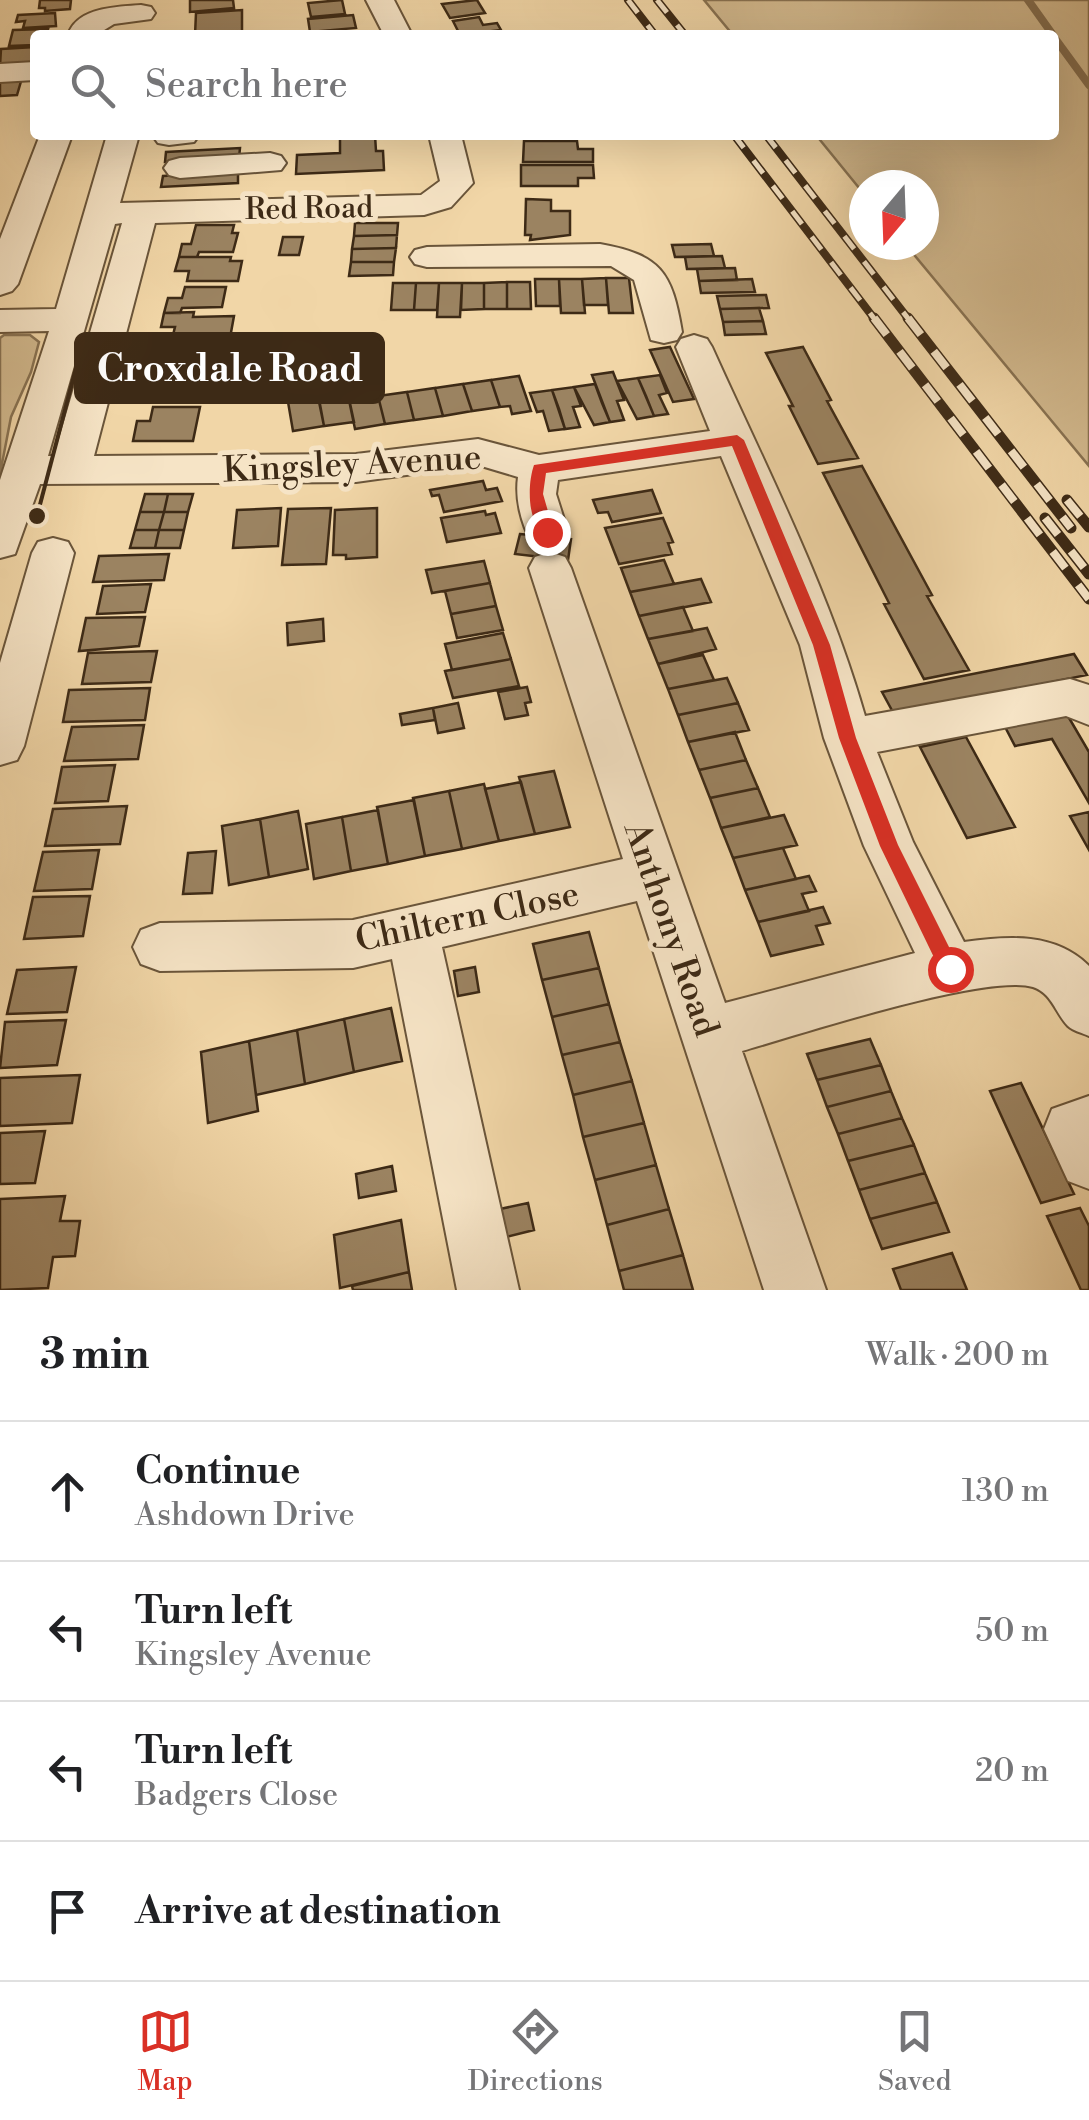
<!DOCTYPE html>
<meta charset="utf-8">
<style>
body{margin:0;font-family:"Libre Bodoni",serif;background:#f6f6f6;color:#202124}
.compass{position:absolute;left:849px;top:170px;width:90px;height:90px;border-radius:50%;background:#fff;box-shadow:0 10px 40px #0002;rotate:199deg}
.stop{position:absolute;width:30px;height:30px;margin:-22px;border:8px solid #d93025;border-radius:50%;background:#fff}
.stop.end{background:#d93025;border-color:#fff;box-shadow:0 2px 10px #0008}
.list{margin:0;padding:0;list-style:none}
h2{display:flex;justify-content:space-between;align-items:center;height:130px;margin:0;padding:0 40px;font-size:42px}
h2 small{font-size:32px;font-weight:400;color:#757577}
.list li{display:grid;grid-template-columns:65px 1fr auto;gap:30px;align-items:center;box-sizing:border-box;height:140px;padding:0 40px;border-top:2px solid #e0e0e0}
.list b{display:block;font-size:38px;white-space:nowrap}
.list p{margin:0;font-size:32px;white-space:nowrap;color:#757577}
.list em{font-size:32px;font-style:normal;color:#757577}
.icon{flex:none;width:55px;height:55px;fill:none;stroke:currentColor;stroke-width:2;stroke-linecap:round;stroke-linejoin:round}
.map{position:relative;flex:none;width:1089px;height:1290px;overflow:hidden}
.search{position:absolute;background:#fff;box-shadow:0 10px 40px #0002;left:30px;right:30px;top:30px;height:110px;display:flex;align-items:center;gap:25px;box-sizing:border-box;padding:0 35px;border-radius:10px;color:#757577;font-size:38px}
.sheet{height:690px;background:#fff}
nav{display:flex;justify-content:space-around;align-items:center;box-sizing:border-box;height:140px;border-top:2px solid #e0e0e0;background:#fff;font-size:28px;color:#757577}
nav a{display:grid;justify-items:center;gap:5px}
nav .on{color:#d93025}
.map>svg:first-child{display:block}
</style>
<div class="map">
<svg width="1089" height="1290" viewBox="0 0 1089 1290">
<rect width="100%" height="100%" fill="#f1d6a7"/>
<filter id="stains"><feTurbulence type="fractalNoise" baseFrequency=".002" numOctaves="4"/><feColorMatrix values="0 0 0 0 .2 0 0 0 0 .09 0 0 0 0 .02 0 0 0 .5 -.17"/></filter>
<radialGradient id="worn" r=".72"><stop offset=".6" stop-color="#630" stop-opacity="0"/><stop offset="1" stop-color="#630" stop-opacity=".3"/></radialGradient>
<path fill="#d2b98e" stroke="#887252" stroke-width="2.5" d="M 704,0 L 1089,0 L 1089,466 L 906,245 L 924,245 L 924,185 L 864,185 L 864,194 L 816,135 L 1054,135 L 1054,35 L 733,35 Z
M 4,335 L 30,335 L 39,342 L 31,372 L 11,417 L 0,474 L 0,338 Z"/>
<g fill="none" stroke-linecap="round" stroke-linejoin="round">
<path stroke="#846e50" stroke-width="8" d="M 1028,0 L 1053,35
M 1054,37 L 1089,85"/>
</g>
<path fill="#9b8361" stroke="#3d2a16" stroke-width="2.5" d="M 40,0 L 71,0 L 70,9 L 45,11 L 45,8 L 39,8 Z
M 190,0 L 233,0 L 234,8 L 190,12 Z
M 342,0 L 345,14 L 311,17 L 308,3 Z
M 477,0 L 485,13 L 450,18 L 442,4 Z
M 242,10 L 242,35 L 195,35 L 196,13 Z
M 55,13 L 56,26 L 23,28 L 25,21 L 16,22 L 18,15 Z
M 353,15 L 356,28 L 310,32 L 308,19 Z
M 479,17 L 483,25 L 497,23 L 501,30 L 460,35 L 453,21 Z
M 48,29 L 46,35 L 35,35 L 35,45 L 9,46 L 13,30 Z
M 35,47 L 35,64 L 0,66 L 1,49 Z
M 22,78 L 17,95 L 0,96 L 0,79 Z
M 340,135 L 375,135 L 376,151 L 383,151 L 384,170 L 296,174 L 297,155 L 340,153 Z
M 524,141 L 577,141 L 578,149 L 593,149 L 593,162 L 523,162 Z
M 240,148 L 239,158 L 165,162 L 166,152 Z
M 521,165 L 593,165 L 594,178 L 578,178 L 578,186 L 521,186 Z
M 238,172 L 238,183 L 161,187 L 163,176 Z
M 526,199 L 551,200 L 551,211 L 570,211 L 570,235 L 530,240 L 531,235 L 525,235 Z
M 355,223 L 398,223 L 397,235 L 354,236 Z
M 196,225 L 234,225 L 232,233 L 238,233 L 233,252 L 199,252 L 197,257 L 179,257 L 182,244 L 191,244 Z
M 397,235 L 396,248 L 352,249 L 354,236 Z
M 283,237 L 303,237 L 299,255 L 279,255 Z
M 711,244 L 714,256 L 675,257 L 672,245 Z
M 396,248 L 394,262 L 351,262 L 352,249 Z
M 722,256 L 725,268 L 687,269 L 685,257 Z
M 179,257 L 231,257 L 230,261 L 242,261 L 238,281 L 187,281 L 189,271 L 175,271 Z
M 351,262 L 394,262 L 393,275 L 349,276 Z
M 735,268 L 737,280 L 699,281 L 697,269 Z
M 606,278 L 629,278 L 633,313 L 609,313 Z
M 606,278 L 608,305 L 584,305 L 582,279 Z
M 535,279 L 559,279 L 560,306 L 536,306 Z
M 559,279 L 582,279 L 585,313 L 561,313 Z
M 752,279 L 755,292 L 701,293 L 699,281 Z
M 507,282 L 507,309 L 484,309 L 484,283 Z
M 507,282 L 530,282 L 531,309 L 507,309 Z
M 393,283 L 416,283 L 414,310 L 391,310 Z
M 416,283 L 439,283 L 437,310 L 414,310 Z
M 439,283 L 462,283 L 460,317 L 437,317 Z
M 462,283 L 484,283 L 484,309 L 461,310 Z
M 185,287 L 226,287 L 222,307 L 182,308 L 180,313 L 164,313 L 168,298 L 182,298 Z
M 766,295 L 769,308 L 720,309 L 717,296 Z
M 759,308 L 763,321 L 723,322 L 720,309 Z
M 194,312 L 193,317 L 234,316 L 230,338 L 172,339 L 175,327 L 161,327 L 164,313 Z
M 763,321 L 766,334 L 725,335 L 723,322 Z
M 670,347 L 694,399 L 673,402 L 650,350 Z
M 803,347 L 831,400 L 827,401 L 858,458 L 818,464 L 789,406 L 793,406 L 766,353 Z
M 613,372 L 624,400 L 617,401 L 624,420 L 610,422 L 592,375 Z
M 660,375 L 667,393 L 659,395 L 668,414 L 654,416 L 638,378 Z
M 519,376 L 531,411 L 512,414 L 510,406 L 500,407 L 491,380 Z
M 638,378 L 646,396 L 654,416 L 637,419 L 617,381 Z
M 491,380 L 500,407 L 472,411 L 463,384 Z
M 463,384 L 472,411 L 443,416 L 435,388 Z
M 595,384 L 602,403 L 610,422 L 594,425 L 574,387 Z
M 574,387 L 581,406 L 573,407 L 580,427 L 565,429 L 552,390 Z
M 435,388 L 443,416 L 414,420 L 407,392 Z
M 552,390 L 559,409 L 565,429 L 549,431 L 543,411 L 537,412 L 530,393 Z
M 317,392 L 324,426 L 293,431 L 287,396 Z
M 407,392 L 414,420 L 385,424 L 378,396 Z
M 348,394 L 354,422 L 324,426 L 319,399 Z
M 378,396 L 385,424 L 355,429 L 349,400 Z
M 153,407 L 200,407 L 193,441 L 133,441 L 137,421 L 150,421 Z
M 862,466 L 932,595 L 927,596 L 969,670 L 924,679 L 884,604 L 889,603 L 823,473 Z
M 483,481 L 486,490 L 497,488 L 502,501 L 444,512 L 439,495 L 432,496 L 430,490 Z
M 652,490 L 661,513 L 612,522 L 608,512 L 598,513 L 593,500 Z
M 145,494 L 168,494 L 164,512 L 140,512 Z
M 168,494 L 193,494 L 188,512 L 164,512 Z
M 281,508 L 278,546 L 233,548 L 237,510 Z
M 331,508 L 326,564 L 282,565 L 288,509 Z
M 377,508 L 377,557 L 346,559 L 346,555 L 333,555 L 335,510 Z
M 485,511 L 486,515 L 495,513 L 501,533 L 447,542 L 441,518 Z
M 140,512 L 164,512 L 159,530 L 135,530 Z
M 164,512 L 188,512 L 184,530 L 159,530 Z
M 663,518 L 673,542 L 668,543 L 672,554 L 619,564 L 605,528 Z
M 135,530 L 159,530 L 155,548 L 130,548 Z
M 159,530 L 184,530 L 180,548 L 155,548 Z
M 520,534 L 571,539 L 568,560 L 515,554 Z
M 169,554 L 164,580 L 93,582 L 99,556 Z
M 664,560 L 674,584 L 630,592 L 621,568 Z
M 484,561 L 490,583 L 432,593 L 426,570 Z
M 701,579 L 711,602 L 639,616 L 630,592 Z
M 490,583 L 496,606 L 451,614 L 445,591 Z
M 151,584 L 145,612 L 97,614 L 103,586 Z
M 496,606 L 503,630 L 457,638 L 451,614 Z
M 683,607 L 693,631 L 648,639 L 639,616 Z
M 145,617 L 139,646 L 79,651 L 86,618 Z
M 323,619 L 324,641 L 288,645 L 287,623 Z
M 707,628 L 716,649 L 658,664 L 648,639 Z
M 503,633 L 511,659 L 452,670 L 445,644 Z
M 157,651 L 151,682 L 82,684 L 88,653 Z
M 1074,654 L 1087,675 L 894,714 L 882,692 Z
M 703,655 L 714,680 L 668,689 L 658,664 Z
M 511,659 L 519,686 L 453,698 L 445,671 Z
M 727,678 L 738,703 L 678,715 L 668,689 Z
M 527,687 L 531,702 L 525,703 L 528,715 L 505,719 L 498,692 Z
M 150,688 L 145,720 L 63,722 L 69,690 Z
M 458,703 L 464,728 L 438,733 L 433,708 Z
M 738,703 L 749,730 L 688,742 L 678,715 Z
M 433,708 L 435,720 L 402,725 L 400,714 Z
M 1065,711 L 1089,752 L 1089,803 L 1052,739 L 1015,746 L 1003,723 Z
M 144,725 L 138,759 L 64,761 L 72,727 Z
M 735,732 L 746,760 L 699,770 L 688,742 Z
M 966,737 L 1015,827 L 967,838 L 920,747 Z
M 746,760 L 758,788 L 710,798 L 699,770 Z
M 115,765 L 108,801 L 55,803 L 62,767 Z
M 554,771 L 570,827 L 535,834 L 519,777 Z
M 521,782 L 535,834 L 499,841 L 485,789 Z
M 484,784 L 499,841 L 462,849 L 449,791 Z
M 758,788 L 770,817 L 721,828 L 710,798 Z
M 449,791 L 462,849 L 425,856 L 413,798 Z
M 414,800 L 425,856 L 388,864 L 377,807 Z
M 127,806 L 120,844 L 45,846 L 53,809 Z
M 378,810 L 388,864 L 351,871 L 342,817 Z
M 298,811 L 308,869 L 269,877 L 260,819 Z
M 1089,812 L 1089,850 L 1070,816 Z
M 784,815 L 797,845 L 733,858 L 721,828 Z
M 342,817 L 351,871 L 314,879 L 306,824 Z
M 260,819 L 269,877 L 229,885 L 222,826 Z
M 783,848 L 796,879 L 745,890 L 733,858 Z
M 99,850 L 92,889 L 34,891 L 43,852 Z
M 216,851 L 212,893 L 183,894 L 188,853 Z
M 809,876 L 816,891 L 802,894 L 809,911 L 758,922 L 745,890 Z
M 90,896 L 83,936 L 24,939 L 33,897 Z
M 823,907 L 830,923 L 816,926 L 823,944 L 771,956 L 758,922 Z
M 589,932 L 599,968 L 542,980 L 533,944 Z
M 76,967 L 67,1012 L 7,1014 L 17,970 Z
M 475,967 L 479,992 L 458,996 L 454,971 Z
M 599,968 L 609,1004 L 552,1017 L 542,980 Z
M 609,1004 L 620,1042 L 562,1055 L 552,1017 Z
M 391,1008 L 402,1061 L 354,1072 L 344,1019 Z
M 344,1019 L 354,1072 L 305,1084 L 297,1030 Z
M 66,1020 L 57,1065 L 0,1068 L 5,1022 Z
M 297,1030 L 305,1084 L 256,1095 L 249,1041 Z
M 870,1039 L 881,1065 L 817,1080 L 807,1054 Z
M 249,1041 L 258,1111 L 208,1123 L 201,1052 Z
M 620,1042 L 632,1081 L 573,1095 L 562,1055 Z
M 881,1065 L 891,1091 L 827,1107 L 817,1080 Z
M 80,1075 L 72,1123 L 0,1126 L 0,1078 Z
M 632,1081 L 644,1123 L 583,1137 L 573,1095 Z
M 1021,1083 L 1074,1194 L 1041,1203 L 990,1091 Z
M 891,1091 L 902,1118 L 838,1134 L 827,1107 Z
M 902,1118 L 914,1145 L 848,1161 L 838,1134 Z
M 644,1123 L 656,1165 L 595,1180 L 583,1137 Z
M 45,1131 L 35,1183 L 0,1184 L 0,1133 Z
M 914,1145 L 925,1173 L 859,1190 L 848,1161 Z
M 656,1165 L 669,1209 L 607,1225 L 595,1180 Z
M 392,1166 L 396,1191 L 359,1198 L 356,1174 Z
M 925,1173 L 937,1202 L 870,1219 L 859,1190 Z
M 65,1196 L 60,1221 L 80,1221 L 75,1256 L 53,1257 L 48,1288 L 0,1290 L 0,1199 Z
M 937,1202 L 949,1232 L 882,1249 L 870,1219 Z
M 528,1203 L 534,1230 L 506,1237 L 500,1209 Z
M 1080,1208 L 1089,1226 L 1089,1290 L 1081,1290 L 1047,1216 Z
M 669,1209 L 683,1255 L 619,1271 L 607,1225 Z
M 401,1220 L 409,1272 L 340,1288 L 334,1235 Z
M 952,1253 L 967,1290 L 901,1290 L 893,1269 Z
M 683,1255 L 693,1290 L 624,1290 L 619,1271 Z
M 409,1272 L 412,1290 L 353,1290 L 352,1286 Z"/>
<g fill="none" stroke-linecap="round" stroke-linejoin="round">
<defs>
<path id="minor" d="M 366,0 L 394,0 L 412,35 L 384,35 Z
M 141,5 L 151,7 L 155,13 L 151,19 L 114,24 L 96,35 L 68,35 C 77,7 116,7 141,5 Z
M 35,62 L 35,80 L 0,82 L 0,64 Z
M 40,135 L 72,135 L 18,284 L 12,291 L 0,295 L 0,239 Z
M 107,135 L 139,135 L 120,203 L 421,195 L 440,181 L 429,135 L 461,135 L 473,183 L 451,207 L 424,215 L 155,223 L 94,456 L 356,454 L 478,439 L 539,455 L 710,431 L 676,347 L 681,339 L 694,335 L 707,339 L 712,347 C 766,467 828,587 865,716 L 1070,679 L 1089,685 L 1089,725 L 1066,716 L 877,752 L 913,842 L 964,942 C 1008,936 1055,932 1089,966 L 1089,1036 C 1083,1033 1073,1031 1068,1026 C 1056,1014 1052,993 1033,987 C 986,973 798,1035 742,1051 L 826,1290 L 764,1290 L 637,901 L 442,947 L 519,1290 L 457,1290 L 392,959 L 353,968 L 160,971 L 141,964 L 133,947 L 141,930 L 160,923 L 353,920 L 623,859 L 529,568 L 535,557 L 550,552 L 565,557 L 571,568 L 725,1003 L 915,953 L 864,846 L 824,738 L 800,645 L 721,456 L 558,480 L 556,494 L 568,532 L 562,543 L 547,547 L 532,543 C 521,523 515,499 518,477 L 478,465 L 356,482 L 40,484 L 15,554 L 0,558 L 0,480 L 49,331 L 0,332 L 0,310 L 56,309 ZM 122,223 L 54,456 L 48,456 L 115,224 Z
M 199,135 L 194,142 L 169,145 L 158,143 L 153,136 Z
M 270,153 L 281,156 L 286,163 L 281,170 L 180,178 L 169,175 L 164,168 L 169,161 L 180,158 Z
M 600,244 C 661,255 672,272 682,332 L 677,340 L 664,343 L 651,340 L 634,280 L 611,266 L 427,267 L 415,264 L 410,257 L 415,250 L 427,247 Z
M 53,538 L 68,542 L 74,553 L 24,746 L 17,760 L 0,765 L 0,663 L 32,553 L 38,542 Z
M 1089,1096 L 1089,1189 L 1068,1181 L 1044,1129 L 1052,1109 Z"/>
</defs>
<use href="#minor" stroke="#6a553a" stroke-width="4"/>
<use href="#minor" fill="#f6e4c6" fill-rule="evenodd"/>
<defs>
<path id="rail-far1" d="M 628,0 L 655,35
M 657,0 L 685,35
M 734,135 L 876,321
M 766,135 L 910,321"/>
<path id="rail" d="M 874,318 L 1089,599
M 908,318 L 1071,528
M 1067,500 L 1089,527
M 1045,518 L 1089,574"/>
</defs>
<use href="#rail-far1" stroke="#3d2a16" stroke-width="8"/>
<use href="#rail" stroke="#3d2a16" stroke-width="11"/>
<use href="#rail-far1" stroke="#f6e4c6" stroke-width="5" stroke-dasharray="16" stroke-linecap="butt"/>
<use href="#rail" stroke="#f6e4c6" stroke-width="8" stroke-dasharray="21" stroke-linecap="butt"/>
</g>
<path fill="#d93025" d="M 737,435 L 744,440 L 830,645 L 856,738 L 898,845 L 960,969 L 957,976 L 943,976 L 880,846 L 839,738 L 813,645 L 732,446 L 546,473 L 543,494 L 554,532 L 547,537 C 527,525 527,485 534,465 Z"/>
<g text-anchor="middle" stroke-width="10" stroke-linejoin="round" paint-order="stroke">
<g font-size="30" fill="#3d2a16" stroke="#f6e4c6">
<text transform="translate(309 208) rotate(-1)" y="10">Red Road</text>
</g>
<g font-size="35" fill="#3d2a16" stroke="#f6e4c6">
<text transform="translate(352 463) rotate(-3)" y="12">Kingsley Avenue</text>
<text transform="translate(467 916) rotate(-12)" y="12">Chiltern Close</text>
<text transform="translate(672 929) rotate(71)" y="12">Anthony Road</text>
</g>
</g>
<path fill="none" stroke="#3d2a16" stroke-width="4" d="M37 516L76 368"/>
<circle fill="#3d2a16" stroke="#f6e4c6" stroke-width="4" cx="37" cy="516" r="10"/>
<rect fill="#3d2a16" stroke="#3d2a16" stroke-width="4" x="76" y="334" width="307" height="68" rx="10"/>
<g font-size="38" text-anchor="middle" font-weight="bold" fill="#fff">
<text x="230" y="381">Croxdale Road</text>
</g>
<rect width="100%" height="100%" filter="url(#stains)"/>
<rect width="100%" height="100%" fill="url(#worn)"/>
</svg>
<svg class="compass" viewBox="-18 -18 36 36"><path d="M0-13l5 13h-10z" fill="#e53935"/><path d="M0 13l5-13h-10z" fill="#757577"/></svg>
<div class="stop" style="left:950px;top:969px"></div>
<div class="stop end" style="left:547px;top:532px"></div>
<div class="search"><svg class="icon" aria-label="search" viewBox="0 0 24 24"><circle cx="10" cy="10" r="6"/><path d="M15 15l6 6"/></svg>Search here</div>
</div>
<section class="sheet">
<h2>3 min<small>Walk · 200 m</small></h2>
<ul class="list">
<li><svg class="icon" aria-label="ahead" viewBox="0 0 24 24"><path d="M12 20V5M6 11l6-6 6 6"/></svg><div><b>Continue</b><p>Ashdown Drive</p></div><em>130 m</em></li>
<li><svg class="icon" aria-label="left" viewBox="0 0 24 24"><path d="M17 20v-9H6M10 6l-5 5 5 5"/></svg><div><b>Turn left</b><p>Kingsley Avenue</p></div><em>50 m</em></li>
<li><svg class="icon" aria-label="left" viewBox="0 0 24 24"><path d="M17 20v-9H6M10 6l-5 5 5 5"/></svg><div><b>Turn left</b><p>Badgers Close</p></div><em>20 m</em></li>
<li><svg class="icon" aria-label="arrive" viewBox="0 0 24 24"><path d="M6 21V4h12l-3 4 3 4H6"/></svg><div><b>Arrive at destination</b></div></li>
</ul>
</section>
<nav>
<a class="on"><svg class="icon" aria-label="map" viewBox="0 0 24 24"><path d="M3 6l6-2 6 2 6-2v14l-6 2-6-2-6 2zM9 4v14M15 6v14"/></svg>Map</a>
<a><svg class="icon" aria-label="directions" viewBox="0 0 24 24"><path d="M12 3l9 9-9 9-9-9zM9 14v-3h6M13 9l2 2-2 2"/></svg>Directions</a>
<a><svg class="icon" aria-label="saved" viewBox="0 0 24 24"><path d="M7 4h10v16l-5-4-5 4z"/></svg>Saved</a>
</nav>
